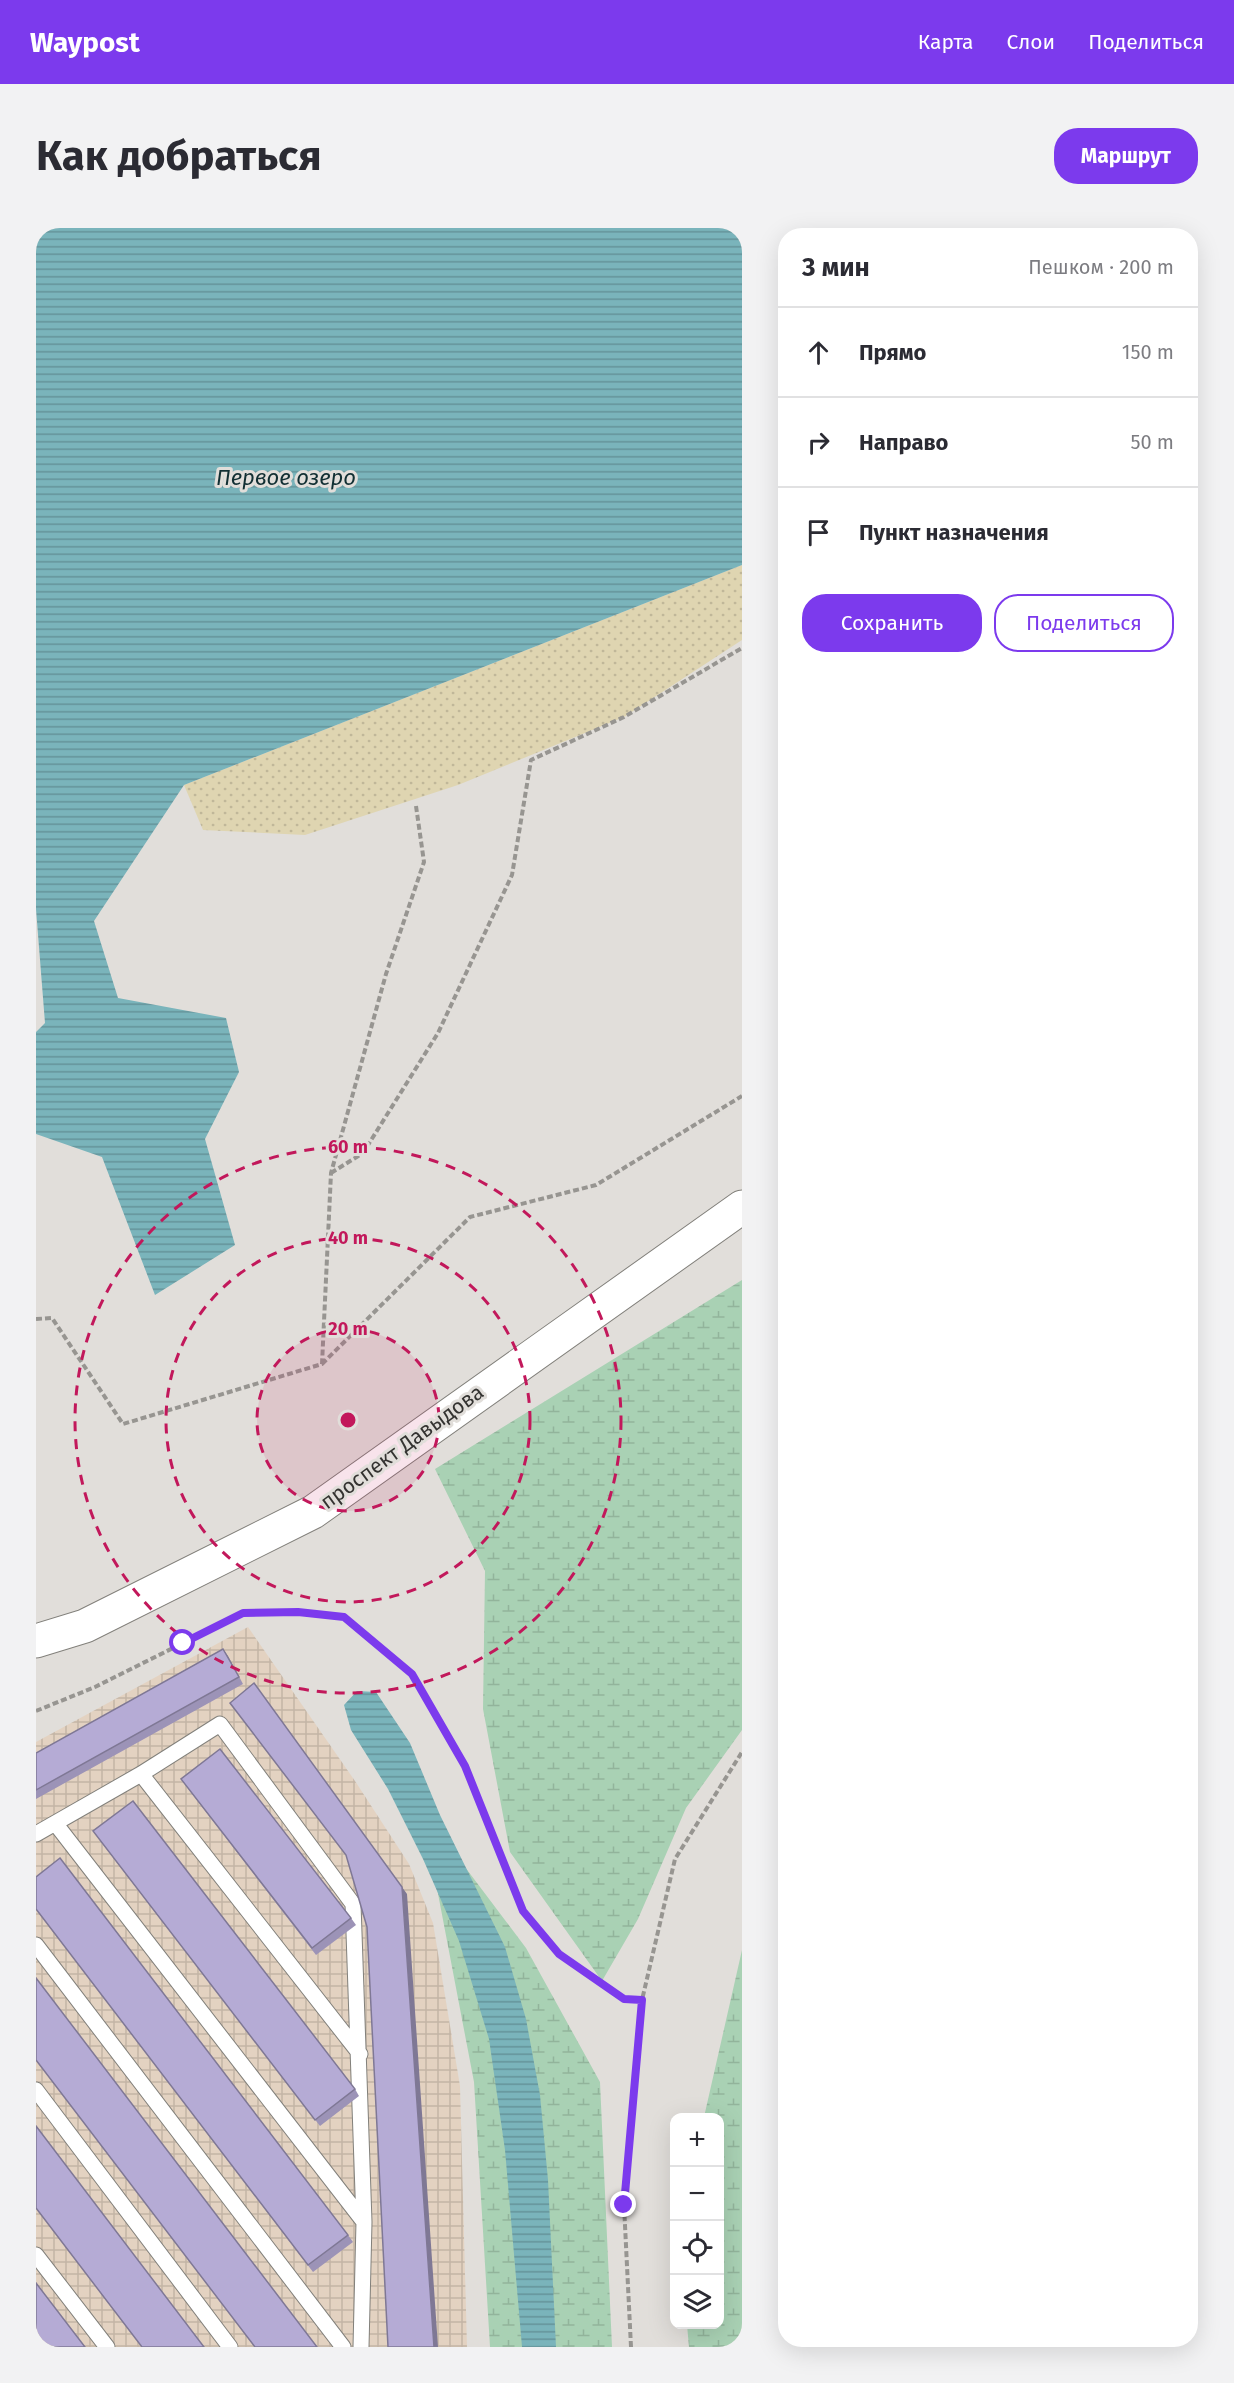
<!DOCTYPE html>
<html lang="ru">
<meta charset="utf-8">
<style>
body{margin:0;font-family:"Fira Sans",sans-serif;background:#f2f2f3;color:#2b2b33}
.controls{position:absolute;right:18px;bottom:18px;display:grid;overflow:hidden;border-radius:12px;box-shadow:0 6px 24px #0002}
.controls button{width:54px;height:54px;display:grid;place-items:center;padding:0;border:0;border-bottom:2px solid #e1e1e2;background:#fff;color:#2b2b33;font:30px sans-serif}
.stop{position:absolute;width:18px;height:18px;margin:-14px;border:4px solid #7c3aed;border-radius:50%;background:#fff}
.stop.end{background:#7c3aed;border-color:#fff;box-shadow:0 2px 6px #0008}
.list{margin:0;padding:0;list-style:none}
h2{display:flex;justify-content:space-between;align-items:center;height:78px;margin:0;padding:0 24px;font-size:26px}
h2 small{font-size:20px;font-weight:400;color:#7c7c81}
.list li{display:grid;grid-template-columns:39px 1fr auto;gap:18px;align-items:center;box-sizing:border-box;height:90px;padding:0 24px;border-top:2px solid #e1e1e2}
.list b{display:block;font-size:22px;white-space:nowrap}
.list em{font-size:20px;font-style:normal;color:#7c7c81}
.actions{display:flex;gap:12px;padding:18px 24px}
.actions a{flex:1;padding:14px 0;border:2px solid #7c3aed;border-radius:24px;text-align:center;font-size:21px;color:#7c3aed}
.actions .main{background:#7c3aed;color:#fff}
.icon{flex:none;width:33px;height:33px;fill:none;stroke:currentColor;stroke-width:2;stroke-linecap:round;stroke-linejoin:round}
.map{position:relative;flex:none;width:706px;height:2119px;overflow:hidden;border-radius:24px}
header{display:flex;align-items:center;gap:36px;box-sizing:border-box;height:84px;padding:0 30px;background:#7c3aed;color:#fff}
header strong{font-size:28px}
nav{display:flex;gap:33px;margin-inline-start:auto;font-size:21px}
.intro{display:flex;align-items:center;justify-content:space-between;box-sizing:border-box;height:144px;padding:0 36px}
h1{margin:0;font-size:42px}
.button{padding:15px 27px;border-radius:24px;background:#7c3aed;color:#fff;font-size:21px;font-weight:700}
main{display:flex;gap:36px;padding:0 36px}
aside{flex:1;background:#fff;border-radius:24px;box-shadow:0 6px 24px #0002}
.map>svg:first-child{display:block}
</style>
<header>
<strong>Waypost</strong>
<nav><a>Карта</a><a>Слои</a><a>Поделиться</a></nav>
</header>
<div class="intro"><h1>Как добраться</h1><a class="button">Маршрут</a></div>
<main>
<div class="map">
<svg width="706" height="2119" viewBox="0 0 706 2119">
<defs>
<pattern id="industrial-grid" width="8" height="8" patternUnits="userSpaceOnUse" patternTransform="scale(1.5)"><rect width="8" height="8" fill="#e3d2c1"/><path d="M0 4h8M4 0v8" fill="none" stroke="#c3b5a6"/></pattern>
<pattern id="wetland-marsh" width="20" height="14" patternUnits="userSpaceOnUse" patternTransform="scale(1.5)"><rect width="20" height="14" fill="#a9d1b4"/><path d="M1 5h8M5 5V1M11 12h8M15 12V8" fill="none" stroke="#92b49b"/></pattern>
<pattern id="sand-dots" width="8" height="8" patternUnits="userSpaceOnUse" patternTransform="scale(1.5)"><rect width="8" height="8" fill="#dfd5b1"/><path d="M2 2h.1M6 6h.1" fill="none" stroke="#c0b799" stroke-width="1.8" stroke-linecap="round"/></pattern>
<pattern id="water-rules" width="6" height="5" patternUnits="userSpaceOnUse" patternTransform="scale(1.5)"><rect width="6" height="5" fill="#7ab4bb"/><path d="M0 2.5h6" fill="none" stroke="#659399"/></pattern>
</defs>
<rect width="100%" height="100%" fill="#e1deda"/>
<path fill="url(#industrial-grid)" d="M 212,1399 L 319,1553 L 373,1636 L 397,1695 L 424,1858 L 431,2119 L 0,2119 L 0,1514 Z"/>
<path fill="url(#wetland-marsh)" d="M 706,1052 L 706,1502 L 650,1580 L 602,1691 L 566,1753 L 474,1624 L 447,1481 L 449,1343 L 399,1241 Z
M 386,1582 L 490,1720 L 564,1854 L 576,2119 L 454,2119 L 438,1854 Z
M 706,1722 L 706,2119 L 653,2119 L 651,2097 L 684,2096 L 684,1890 L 668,1889 Z"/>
<path fill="url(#sand-dots)" d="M 706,337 L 706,412 L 588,489 L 422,557 L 269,607 L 167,602 L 148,557 Z"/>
<path fill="url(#water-rules)" d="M 0,0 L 706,0 L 706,337 L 148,557 L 58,693 L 82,770 L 190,790 L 203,844 L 169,911 L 199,1017 L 119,1067 L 66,929 L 0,906 L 0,804 L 9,795 L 0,681 Z
M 321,1463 L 340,1464 L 374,1515 L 404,1587 L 469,1719 L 490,1791 L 504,1867 L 512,1952 L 520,2119 L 486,2119 L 469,1922 L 453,1811 L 423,1713 L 387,1631 L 352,1561 L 315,1502 L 308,1477 Z"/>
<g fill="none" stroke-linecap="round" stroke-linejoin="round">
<defs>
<path id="lane" d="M 105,1546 L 324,1826
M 19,1595 L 328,1994
M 0,1606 L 105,1546 L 184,1496 L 317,1676 L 328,1994 L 325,2119
M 0,1717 L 307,2119
M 0,1862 L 194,2119
M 0,2027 L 71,2119"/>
<path id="secondary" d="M 0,1413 L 49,1398 L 277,1284 L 706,979"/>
</defs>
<use href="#lane" stroke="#82807b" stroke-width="17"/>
<use href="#secondary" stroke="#82807b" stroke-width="35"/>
<path stroke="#979591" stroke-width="4" stroke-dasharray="6 3" stroke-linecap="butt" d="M 295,945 L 327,925 L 402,805 L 476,647 L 495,532 L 588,489 L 706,420
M 0,1091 L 16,1090 L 87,1196 L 286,1136 L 295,945 L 350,746 L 388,634 L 380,578
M 286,1136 L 434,989 L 560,957 L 706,868
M 0,1483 L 59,1459 L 207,1385 L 262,1384 L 308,1389 L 376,1446 L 429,1538 L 487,1683 L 523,1727 L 588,1771 L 606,1772
M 595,2119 L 588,1977 L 606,1772 L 639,1631 L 706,1524"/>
<use href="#lane" stroke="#fff" stroke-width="15"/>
<use href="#secondary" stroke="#fff" stroke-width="33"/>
</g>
<path fill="#9c93b7" d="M 187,1421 L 207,1456 L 0,1571 L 0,1525 Z
M 150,1558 L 315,1690 L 320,1697 L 280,1727 Z
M 62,1610 L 319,1861 L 323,1868 L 284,1898 Z
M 0,1681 L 312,2007 L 317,2014 L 277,2044 Z"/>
<path fill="#7f7895" d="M 187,1421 L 192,1428 L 207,1456 Z
M 366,1659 L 371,1666 L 402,2119 L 398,2119 Z"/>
<path fill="#b5abd5" stroke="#7f7895" stroke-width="1.5" d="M 187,1421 L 203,1449 L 0,1562 L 0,1525 Z
M 218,1455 L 366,1659 L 398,2119 L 352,2119 L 331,1699 L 310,1627 L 194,1475 Z
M 184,1521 L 315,1690 L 276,1720 L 145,1551 Z
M 97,1573 L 319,1861 L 279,1892 L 57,1603 Z
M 24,1630 L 312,2007 L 272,2037 L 0,1681 L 0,1649 Z
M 0,1750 L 281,2119 L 219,2119 L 0,1832 Z
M 0,1898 L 168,2119 L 106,2119 L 0,1980 Z
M 0,2055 L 49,2119 L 0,2119 Z"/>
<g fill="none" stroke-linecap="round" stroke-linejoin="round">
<path stroke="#7c3aed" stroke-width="8" d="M 147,1415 L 207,1385 L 262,1384 L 308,1389 L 376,1446 L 429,1538 L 487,1683 L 523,1726 L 588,1771 L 606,1772 L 588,1977"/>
</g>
<circle cx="312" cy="1192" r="91" fill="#c2185b" fill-opacity=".12"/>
<g fill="none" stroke="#c2185b" stroke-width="3" stroke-dasharray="10 8">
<circle cx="312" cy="1192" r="91"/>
<circle cx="312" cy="1192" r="182"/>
<circle cx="312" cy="1192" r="273"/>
</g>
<g text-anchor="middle" stroke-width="6" stroke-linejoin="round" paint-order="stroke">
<g font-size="21" fill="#343331" stroke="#e1deda">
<text transform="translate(366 1219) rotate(-36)" y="7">проспект Давыдова</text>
</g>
<g font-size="22" font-style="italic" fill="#112f33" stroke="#e1deda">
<text x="250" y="257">Первое озеро</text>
</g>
</g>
<circle cx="312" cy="1192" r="9" fill="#c2185b" stroke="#e1deda" stroke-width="3"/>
<g font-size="18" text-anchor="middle" font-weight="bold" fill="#c2185b" stroke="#e1deda" stroke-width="6" stroke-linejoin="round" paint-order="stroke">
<text x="312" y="925">60 m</text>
<text x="312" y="1016">40 m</text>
<text x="312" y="1107">20 m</text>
</g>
</svg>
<div class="controls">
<button>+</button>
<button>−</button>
<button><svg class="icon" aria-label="locate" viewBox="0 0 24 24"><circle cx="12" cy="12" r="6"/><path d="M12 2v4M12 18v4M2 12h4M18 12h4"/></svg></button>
<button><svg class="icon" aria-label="layers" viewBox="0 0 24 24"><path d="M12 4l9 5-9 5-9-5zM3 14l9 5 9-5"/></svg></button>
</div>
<div class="stop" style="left:147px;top:1415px"></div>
<div class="stop end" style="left:588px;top:1977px"></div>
</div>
<aside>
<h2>3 мин<small>Пешком · 200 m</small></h2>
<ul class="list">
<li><svg class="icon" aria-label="ahead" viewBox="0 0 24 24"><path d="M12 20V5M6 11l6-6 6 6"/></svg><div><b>Прямо</b></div><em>150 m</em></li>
<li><svg class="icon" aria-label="right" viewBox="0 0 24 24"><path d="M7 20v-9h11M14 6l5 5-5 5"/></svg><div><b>Направо</b></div><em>50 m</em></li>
<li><svg class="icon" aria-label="arrive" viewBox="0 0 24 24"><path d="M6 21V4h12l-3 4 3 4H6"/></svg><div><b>Пункт назначения</b></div></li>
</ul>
<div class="actions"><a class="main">Сохранить</a><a>Поделиться</a></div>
</aside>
</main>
